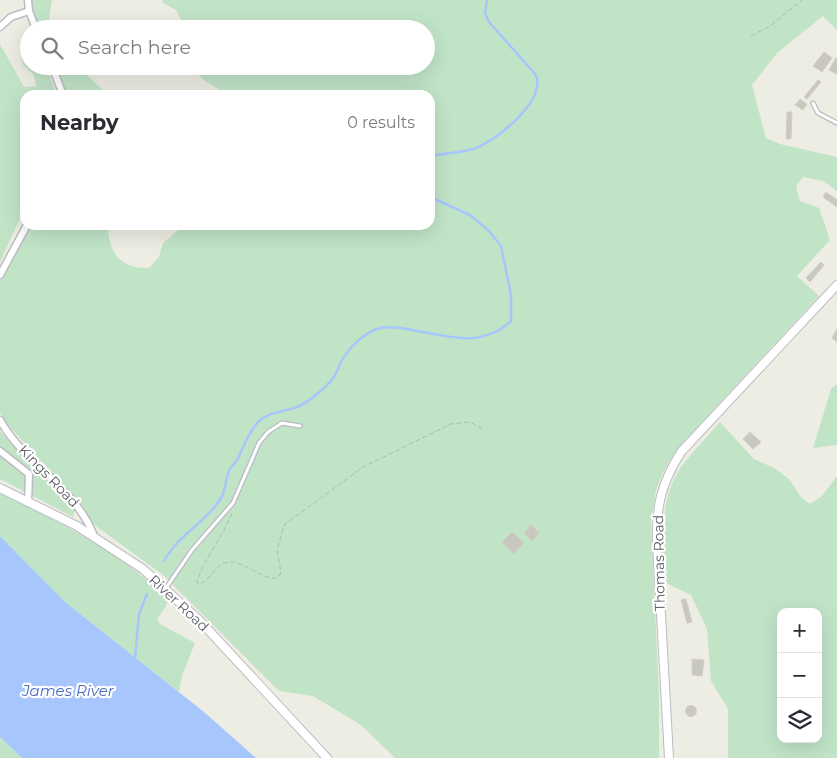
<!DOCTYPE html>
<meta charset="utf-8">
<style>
body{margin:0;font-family:Montserrat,sans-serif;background:#f2f2f3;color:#2b2b33}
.controls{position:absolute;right:15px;bottom:15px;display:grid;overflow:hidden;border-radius:10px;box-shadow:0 5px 20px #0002}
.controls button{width:45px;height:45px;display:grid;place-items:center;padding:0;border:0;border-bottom:1px solid #e1e1e2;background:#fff;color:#2b2b33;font:25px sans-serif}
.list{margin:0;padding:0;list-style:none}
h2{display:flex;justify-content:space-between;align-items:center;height:65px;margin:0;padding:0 20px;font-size:21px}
h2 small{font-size:16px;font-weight:400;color:#7c7c81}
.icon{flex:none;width:28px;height:28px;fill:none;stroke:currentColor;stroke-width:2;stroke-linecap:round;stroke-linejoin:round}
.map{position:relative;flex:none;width:837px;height:758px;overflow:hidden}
.search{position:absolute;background:#fff;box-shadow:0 5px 20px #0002;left:20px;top:20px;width:415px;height:55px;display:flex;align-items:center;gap:12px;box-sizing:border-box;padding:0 18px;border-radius:28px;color:#7c7c81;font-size:19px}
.panel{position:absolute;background:#fff;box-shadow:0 5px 20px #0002;left:20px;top:90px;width:415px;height:140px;border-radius:15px}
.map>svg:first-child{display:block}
</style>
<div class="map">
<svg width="837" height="758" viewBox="0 0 837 758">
<rect width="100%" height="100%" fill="#eeede4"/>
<path fill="#c1e4c7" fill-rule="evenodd" d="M 31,0 L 52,0 L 49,19 L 54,29 L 39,29 L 32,11 Z
M 162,0 L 837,0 L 837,30 L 823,16 L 777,53 L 752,85 L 766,138 L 780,144 L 837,157 L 837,191 L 823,181 L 803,177 L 796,186 L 800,201 L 819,208 L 830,240 L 797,276 L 819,296 L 677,449 L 663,472 L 656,490 L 651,522 L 659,697 L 659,758 L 395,758 L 361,725 L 313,696 L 279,691 L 163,575 L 93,524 L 82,505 L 5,422 L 0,412 L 0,282 L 31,225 L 108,225 C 108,253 121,269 149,268 L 159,257 L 163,243 L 184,225 L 430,225 L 430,95 L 228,95 L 202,79 L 193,66 L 426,66 L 426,29 L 186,29 L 176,10 L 163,3 Z
M 29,40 L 29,66 L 46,66 L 57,95 L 25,95 L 25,208 L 0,262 L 0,44 L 24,87 L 36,86 L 34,75 L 23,65 L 21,52 Z
M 56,66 L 78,66 L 108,95 L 67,95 Z
M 837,384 L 837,445 L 813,448 L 831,389 Z
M 720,422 L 754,459 L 774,468 L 789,479 L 801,497 L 810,504 L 822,496 L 837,476 L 837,758 L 728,758 L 728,709 L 711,681 L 707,629 L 691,595 L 666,583 C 663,542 657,498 684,463 C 695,449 708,436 720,422 ZM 781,612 L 818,612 L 818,739 L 781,739 Z
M 0,431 L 75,510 L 73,517 L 0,479 Z
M 0,493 C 60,523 120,551 168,599 L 166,606 L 157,619 L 160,624 L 195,643 L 182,676 L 179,692 L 65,602 L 0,536 Z
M 0,737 L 22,758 L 0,758 Z"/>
<path fill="#a6c6fc" d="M 0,536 L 65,602 L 204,712 L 256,758 L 22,758 L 0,737 Z"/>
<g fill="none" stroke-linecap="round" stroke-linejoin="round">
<path stroke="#a6c6fc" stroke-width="2.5" d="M 430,156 C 445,153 462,153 476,148 C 498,139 546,101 536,75 L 489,22 L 485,13 L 487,0
M 164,561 C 178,535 206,522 220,500 C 226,491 225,480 229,471 C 231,466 236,463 238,458 C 244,446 248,433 258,422 C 269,411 284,412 297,407 C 309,402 321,391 330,382 C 335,377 338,369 341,362 C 349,348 363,333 380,328 C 387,326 399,328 407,329 C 443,335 480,350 511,321 L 511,295 L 501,246 L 488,230 L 470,215 L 430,197
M 135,658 L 139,614 L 147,594"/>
</g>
<path fill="#c9c8c0" stroke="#d2d0c2" d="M 824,52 L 832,58 L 822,72 L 813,66 Z
M 836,58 L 837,58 L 837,74 L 829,70 Z
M 818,80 L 821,82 L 807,99 L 804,97 Z
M 800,99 L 807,104 L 803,110 L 795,105 Z
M 787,112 L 792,112 L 791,139 L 786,139 Z
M 826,192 L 837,200 L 837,207 L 823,197 Z
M 821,262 L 824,265 L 810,282 L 806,278 Z
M 837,329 L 837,342 L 832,338 Z
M 750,432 L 761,442 L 753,449 L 743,439 Z
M 531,525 L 539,533 L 532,541 L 524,533 Z
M 512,532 L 524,543 L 514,554 L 502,542 Z
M 686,599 L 692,622 L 687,623 L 681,600 Z
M 692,659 L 704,660 L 702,676 L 692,675 Z
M685.5 711a5.5 5.5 0 1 1 11 0a5.5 5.5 0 1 1-11 0Z"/>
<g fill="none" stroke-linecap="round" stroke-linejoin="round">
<defs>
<path id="service" d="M 813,103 L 818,113 L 837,123
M 166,588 L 192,550 L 233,503 L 259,443 L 268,432 L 282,423 L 300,426"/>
<path id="minor" d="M 28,0 L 29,11 L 36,29
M 0,27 L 11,17 L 29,11
M 52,66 L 63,95
M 0,275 L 27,225
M 0,420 C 24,464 76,488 94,536
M 0,451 L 29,474 L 28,503"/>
<path id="tertiary" d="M 0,488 L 77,526 L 143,569 L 200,621 L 327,758
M 669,758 L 657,543 C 656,506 661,484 681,452 L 837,285"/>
</defs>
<use href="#service" stroke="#bbbcc2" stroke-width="5.5"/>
<use href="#minor" stroke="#bbbcc2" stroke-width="9"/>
<use href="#tertiary" stroke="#bbbcc2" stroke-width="10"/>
<path stroke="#9bc5ae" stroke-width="1" stroke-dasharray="5 2.5" stroke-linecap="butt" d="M 751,36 L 770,26 L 802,0
M 232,513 C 223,537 205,557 197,581 L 198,584 C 212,581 214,563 229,562 C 246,561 260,580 278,578 L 281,572 L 277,550 L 284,525 L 363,467 L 451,424 L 470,422 L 484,430"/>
<use href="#service" stroke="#fff" stroke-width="3"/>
<use href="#minor" stroke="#fff" stroke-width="6"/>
<use href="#tertiary" stroke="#fff" stroke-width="8"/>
</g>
<g text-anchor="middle" stroke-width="4.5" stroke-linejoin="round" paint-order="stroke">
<g font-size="14" fill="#5c5e64" stroke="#fff">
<text transform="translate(49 476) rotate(46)" y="5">Kings Road</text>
<text transform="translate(659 563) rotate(-91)" y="5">Thomas Road</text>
<text transform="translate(179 603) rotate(43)" y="5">River Road</text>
</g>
<g font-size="15" font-style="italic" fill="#496cbf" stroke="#fff">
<text x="68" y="696">James River</text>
</g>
</g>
</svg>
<div class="controls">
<button>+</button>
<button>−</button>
<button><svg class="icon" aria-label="layers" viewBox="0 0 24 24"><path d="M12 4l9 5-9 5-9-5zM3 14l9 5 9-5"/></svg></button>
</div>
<div class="search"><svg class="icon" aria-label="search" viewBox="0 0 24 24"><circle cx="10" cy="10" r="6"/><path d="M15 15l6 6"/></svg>Search here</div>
<section class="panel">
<h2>Nearby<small>0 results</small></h2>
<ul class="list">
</ul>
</section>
</div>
